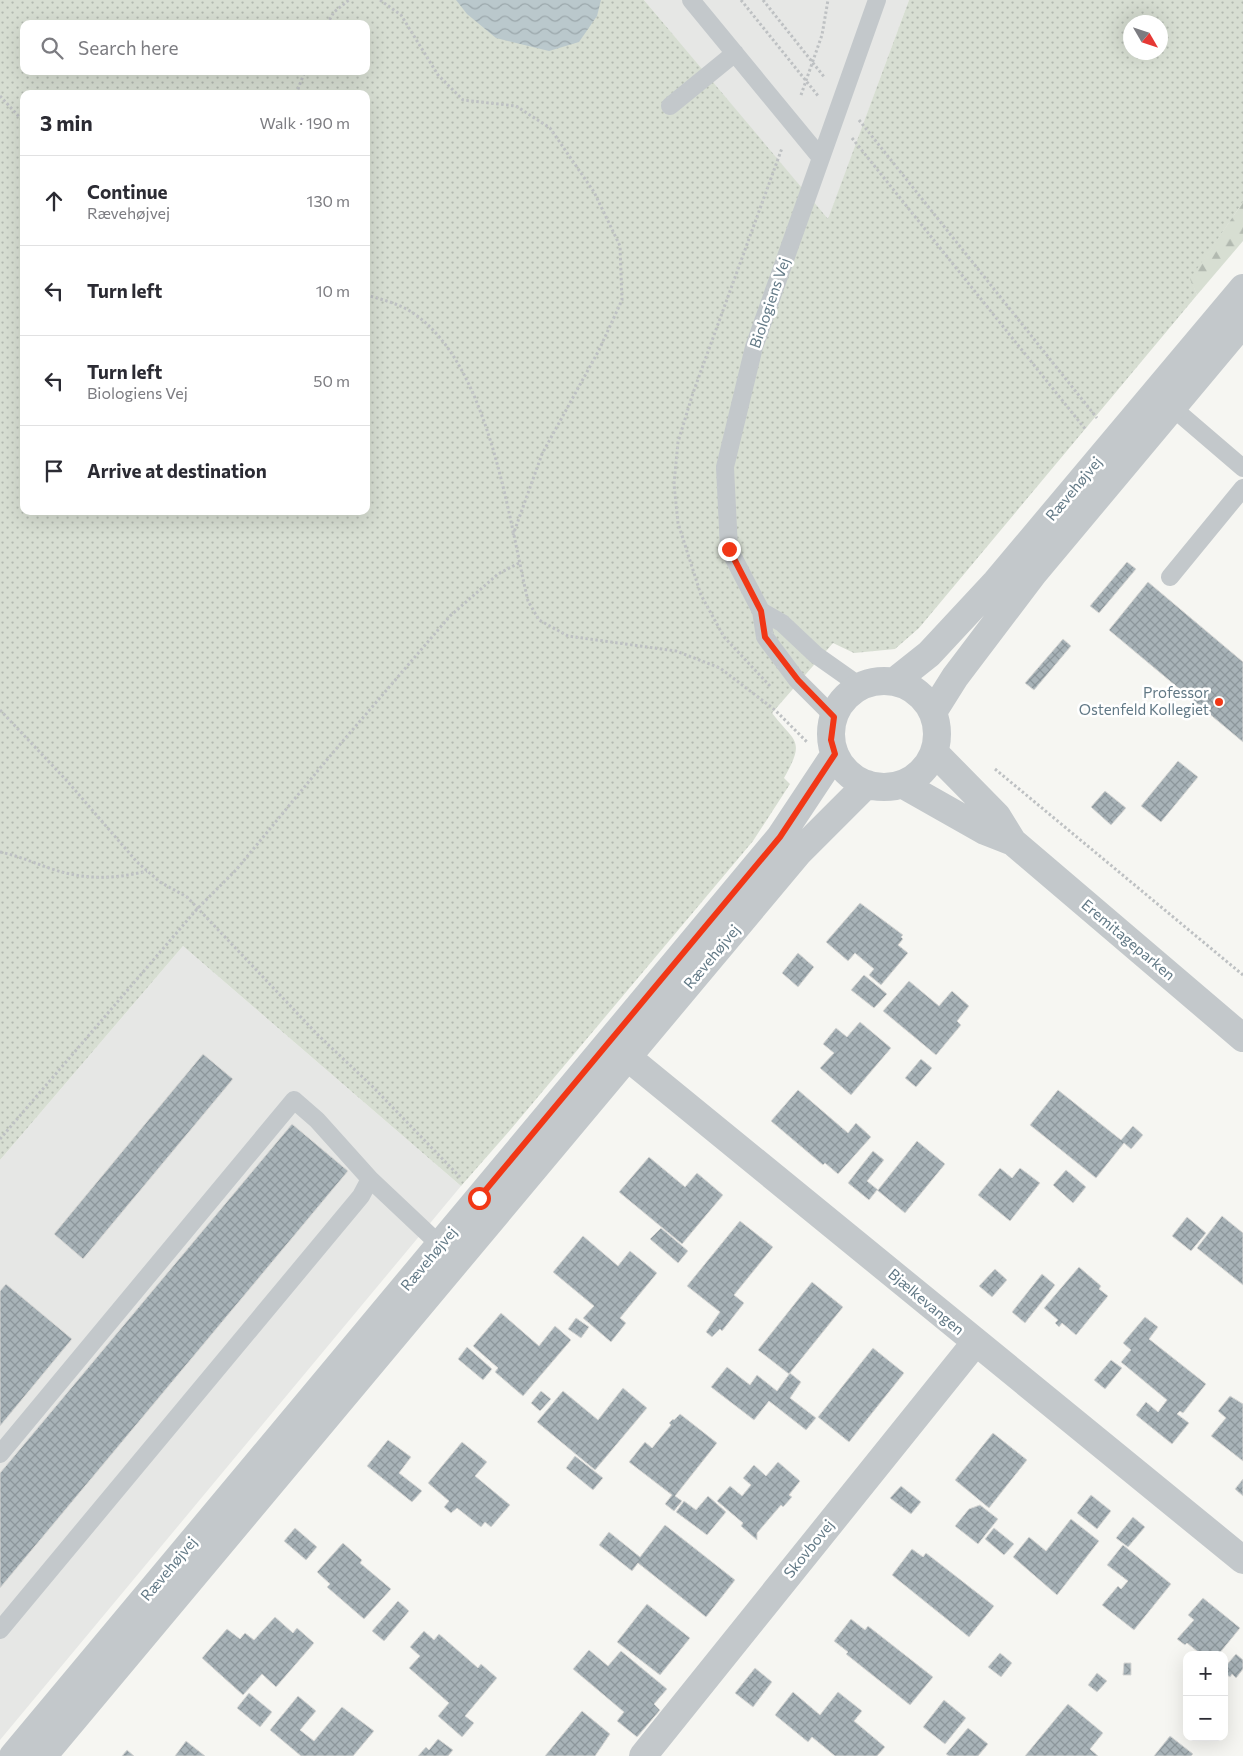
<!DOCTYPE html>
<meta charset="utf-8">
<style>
body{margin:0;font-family:Commissioner,sans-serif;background:#f2f2f3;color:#2b2b33}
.controls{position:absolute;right:15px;bottom:15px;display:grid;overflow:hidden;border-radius:10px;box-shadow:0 5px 20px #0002}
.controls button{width:45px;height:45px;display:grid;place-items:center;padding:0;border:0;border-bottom:1px solid #e1e1e2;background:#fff;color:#2b2b33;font:25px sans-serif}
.compass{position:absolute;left:1123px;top:15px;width:45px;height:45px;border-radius:50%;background:#fff;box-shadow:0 5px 20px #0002;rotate:129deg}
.stop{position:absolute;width:15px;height:15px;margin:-11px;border:4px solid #f13716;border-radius:50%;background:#fff}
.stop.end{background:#f13716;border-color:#fff;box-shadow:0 1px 5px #0008}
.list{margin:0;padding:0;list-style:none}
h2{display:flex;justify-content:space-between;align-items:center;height:65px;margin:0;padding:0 20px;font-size:21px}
h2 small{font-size:16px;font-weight:400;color:#7c7c81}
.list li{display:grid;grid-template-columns:32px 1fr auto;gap:15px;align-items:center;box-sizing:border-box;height:90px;padding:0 20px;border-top:1px solid #e1e1e2}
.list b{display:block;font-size:19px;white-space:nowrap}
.list p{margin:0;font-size:16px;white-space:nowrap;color:#7c7c81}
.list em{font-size:16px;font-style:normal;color:#7c7c81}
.icon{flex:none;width:28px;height:28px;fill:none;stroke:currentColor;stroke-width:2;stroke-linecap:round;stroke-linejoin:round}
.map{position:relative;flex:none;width:1243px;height:1756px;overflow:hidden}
.search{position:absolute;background:#fff;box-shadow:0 5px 20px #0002;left:20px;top:20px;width:350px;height:55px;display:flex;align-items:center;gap:12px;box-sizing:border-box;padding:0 18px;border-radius:10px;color:#7c7c81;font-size:19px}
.panel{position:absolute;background:#fff;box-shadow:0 5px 20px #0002;left:20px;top:90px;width:350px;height:425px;border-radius:10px}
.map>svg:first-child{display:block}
</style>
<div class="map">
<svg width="1243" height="1756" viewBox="0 0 1243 1756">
<defs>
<pattern id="grass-dots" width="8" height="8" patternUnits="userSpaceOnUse" patternTransform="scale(1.25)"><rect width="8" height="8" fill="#d7ded2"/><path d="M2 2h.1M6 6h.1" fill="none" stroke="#b2b9b0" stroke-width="1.8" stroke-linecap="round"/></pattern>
<pattern id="forest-firs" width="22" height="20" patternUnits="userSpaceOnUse" patternTransform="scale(1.25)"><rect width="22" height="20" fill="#d7ded2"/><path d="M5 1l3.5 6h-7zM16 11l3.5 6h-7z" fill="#b2b9b0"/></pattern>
<pattern id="water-waves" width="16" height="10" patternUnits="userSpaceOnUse" patternTransform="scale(1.25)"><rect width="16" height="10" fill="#bac8cc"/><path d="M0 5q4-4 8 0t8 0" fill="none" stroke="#9ba7ab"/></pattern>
<pattern id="building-cross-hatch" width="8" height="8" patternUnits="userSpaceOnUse" patternTransform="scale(1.25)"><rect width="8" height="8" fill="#a8b3b8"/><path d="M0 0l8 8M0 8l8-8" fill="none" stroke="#8c969b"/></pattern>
</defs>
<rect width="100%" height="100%" fill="#f6f6f2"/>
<path fill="#e6e7e5" d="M 644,0 L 909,0 L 828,220 Z
M 183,946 L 461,1186 L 0,1740 L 0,1160 Z"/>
<path fill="url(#grass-dots)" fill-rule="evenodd" d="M 0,0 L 644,0 L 828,219 L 909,0 L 1243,0 L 1243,202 L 1191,279 L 1197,295 L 919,628 L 895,649 L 854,653 L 833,643 L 772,713 C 795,743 806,739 784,778 L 790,784 L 753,841 L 511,1129 L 461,1186 L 183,946 L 0,1160 ZM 1130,22 L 1160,22 L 1160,52 L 1130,52 ZM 24,24 L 366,24 L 366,71 L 24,71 ZM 24,94 L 366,94 L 366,511 L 24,511 Z"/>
<path fill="url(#forest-firs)" d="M 1243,202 L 1243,241 L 1197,295 L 1190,279 Z"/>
<path fill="url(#water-waves)" d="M 456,0 L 601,0 L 597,16 L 579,42 L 549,51 L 496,38 L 467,14 Z"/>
<path fill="url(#building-cross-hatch)" stroke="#d7d7d5" d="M 1127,562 L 1136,569 L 1099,613 L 1090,606 Z
M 1148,582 L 1243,662 L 1243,742 L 1109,630 Z
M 1063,639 L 1071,646 L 1034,690 L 1025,683 Z
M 1178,761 L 1198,777 L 1161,822 L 1141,806 Z
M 1105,791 L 1126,808 L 1111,825 L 1091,807 Z
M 860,903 L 903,935 L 901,937 L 903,939 L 898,945 L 908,953 L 881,985 L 869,975 L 874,969 L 855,953 L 848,961 L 826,942 Z
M 798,953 L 814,967 L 798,987 L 782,973 Z
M 864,975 L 887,994 L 874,1008 L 851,990 Z
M 909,981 L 939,1006 L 952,991 L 969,1006 L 957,1021 L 961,1025 L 936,1055 L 883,1011 Z
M 860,1022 L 891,1048 L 851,1095 L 820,1068 L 834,1053 L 823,1044 L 836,1028 L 847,1037 Z
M 203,1054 L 233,1079 L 83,1259 L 54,1234 Z
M 921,1059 L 932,1068 L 916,1087 L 905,1078 Z
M 798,1090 L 848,1133 L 856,1123 L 871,1137 L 838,1174 L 825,1163 L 823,1165 L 771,1121 Z
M 1058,1090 L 1121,1140 L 1133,1126 L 1143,1135 L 1131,1149 L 1124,1143 L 1096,1178 L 1030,1125 Z
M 292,1124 L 348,1171 L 0,1588 L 0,1473 Z
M 917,1141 L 945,1164 L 905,1213 L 877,1190 L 869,1200 L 848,1183 L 873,1151 L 884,1160 L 867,1181 L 878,1190 Z
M 649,1157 L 685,1187 L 697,1173 L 723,1195 L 682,1244 L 619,1192 Z
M 1000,1168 L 1012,1178 L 1020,1168 L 1040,1183 L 1010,1221 L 978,1195 Z
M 1066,1170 L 1086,1187 L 1073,1203 L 1053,1185 Z
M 1222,1216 L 1243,1233 L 1243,1285 L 1197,1248 Z
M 1187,1217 L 1206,1233 L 1191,1251 L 1172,1236 Z
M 740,1221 L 773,1247 L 734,1295 L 744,1303 L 722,1331 L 720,1329 L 712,1337 L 706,1332 L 720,1312 L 687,1286 Z
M 661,1228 L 688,1251 L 678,1263 L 650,1239 Z
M 583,1236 L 618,1266 L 630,1251 L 657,1273 L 620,1318 L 626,1323 L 611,1342 L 583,1318 L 594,1306 L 553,1272 Z
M 1079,1267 L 1101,1286 L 1099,1289 L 1108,1296 L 1076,1335 L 1062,1323 L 1059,1327 L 1055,1323 L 1058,1320 L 1044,1308 Z
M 995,1269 L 1007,1280 L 992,1297 L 979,1286 Z
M 1042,1274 L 1055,1285 L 1025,1323 L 1012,1312 Z
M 812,1282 L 843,1307 L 789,1374 L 758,1350 Z
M 6,1284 L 72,1339 L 0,1426 L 0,1291 Z
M 501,1313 L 539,1346 L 555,1326 L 571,1340 L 523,1396 L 495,1372 L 498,1368 L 473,1346 Z
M 1145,1317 L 1158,1327 L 1149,1339 L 1206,1384 L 1183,1413 L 1180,1411 L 1177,1414 L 1189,1423 L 1172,1444 L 1136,1415 L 1146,1402 L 1158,1412 L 1167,1400 L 1121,1362 L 1131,1350 L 1123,1343 Z
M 576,1318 L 589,1327 L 581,1338 L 568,1329 Z
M 467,1347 L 492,1369 L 483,1380 L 458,1359 Z
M 873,1348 L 904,1373 L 849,1442 L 818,1417 Z
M 1111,1360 L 1122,1368 L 1105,1389 L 1094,1380 Z
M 727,1367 L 750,1385 L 757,1375 L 777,1391 L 790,1373 L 801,1382 L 790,1398 L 816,1418 L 806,1430 L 769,1401 L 754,1420 L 711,1387 Z
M 623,1388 L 647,1408 L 595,1470 L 537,1422 L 563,1391 L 598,1420 Z
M 541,1391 L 551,1399 L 540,1411 L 531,1403 Z
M 1230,1396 L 1243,1404 L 1243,1461 L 1211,1436 L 1226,1418 L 1218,1411 Z
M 680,1414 L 717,1443 L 675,1496 L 682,1501 L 674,1511 L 665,1504 L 672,1495 L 629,1462 L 645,1442 L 652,1448 L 671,1425 L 669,1423 L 673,1419 L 674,1420 Z
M 993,1433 L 1027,1460 L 989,1508 L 955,1480 Z
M 388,1440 L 411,1457 L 399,1473 L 422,1491 L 412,1502 L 367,1466 Z
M 462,1442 L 487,1462 L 475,1476 L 510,1505 L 491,1527 L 485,1522 L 481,1527 L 457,1508 L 451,1513 L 444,1507 L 449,1501 L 428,1483 Z
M 575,1456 L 603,1478 L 593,1490 L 566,1468 Z
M 778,1462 L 800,1481 L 789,1495 L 792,1497 L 783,1507 L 781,1505 L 757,1533 L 757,1540 L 741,1526 L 743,1523 L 717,1501 L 730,1486 L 742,1496 L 751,1485 L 743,1478 L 754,1465 L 766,1476 Z
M 1243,1479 L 1243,1496 L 1235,1489 Z
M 901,1486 L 921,1502 L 911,1514 L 890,1498 Z
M 1091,1495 L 1111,1511 L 1097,1529 L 1077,1513 Z
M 708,1496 L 726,1512 L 707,1535 L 676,1512 L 684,1501 L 696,1510 Z
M 980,1505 L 998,1519 L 978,1544 L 955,1526 L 969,1509 Z
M 1133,1517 L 1145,1527 L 1128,1547 L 1116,1538 Z
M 1071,1519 L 1099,1541 L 1057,1595 L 1013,1557 L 1029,1537 L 1046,1551 Z
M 665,1525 L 735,1580 L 706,1617 L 638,1563 L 632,1571 L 599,1545 L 609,1532 L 640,1557 Z
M 295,1528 L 317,1547 L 306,1560 L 284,1541 Z
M 994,1528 L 1014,1544 L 1004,1555 L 985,1539 Z
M 343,1543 L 362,1560 L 360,1563 L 391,1589 L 364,1619 L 327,1587 L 330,1584 L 317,1572 Z
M 1123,1545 L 1171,1584 L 1134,1630 L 1102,1605 L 1118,1586 L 1121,1589 L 1128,1581 L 1107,1565 Z
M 912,1549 L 923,1557 L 926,1553 L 994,1606 L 969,1637 L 892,1575 Z
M 1203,1598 L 1240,1628 L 1218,1655 L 1202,1655 L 1187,1643 L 1185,1645 L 1177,1639 L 1194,1620 L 1188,1615 Z
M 398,1601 L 409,1611 L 384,1641 L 372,1631 Z
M 647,1604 L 690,1638 L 660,1675 L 617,1642 Z
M 275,1617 L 293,1633 L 297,1628 L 314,1643 L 276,1687 L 262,1674 L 243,1695 L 202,1658 L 227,1629 L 240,1639 L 245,1633 L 254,1640 Z
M 851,1619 L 865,1630 L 868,1626 L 933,1677 L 910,1705 L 846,1654 L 848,1652 L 834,1641 Z
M 424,1631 L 434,1640 L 439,1634 L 478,1668 L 481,1664 L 497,1678 L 465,1716 L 474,1723 L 462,1737 L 438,1716 L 449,1703 L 409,1668 L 420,1656 L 410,1647 Z
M 589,1650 L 608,1666 L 621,1651 L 667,1689 L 654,1704 L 660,1710 L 637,1737 L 617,1721 L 624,1712 L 573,1669 Z
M 1000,1653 L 1012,1663 L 1001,1677 L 988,1667 Z
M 1236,1654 L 1243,1660 L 1243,1669 L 1236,1678 L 1232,1674 L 1230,1677 L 1224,1673 L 1224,1668 Z
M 1124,1663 L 1131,1663 L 1131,1675 L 1123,1675 Z
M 755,1668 L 772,1682 L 753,1707 L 735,1693 Z
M 1097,1673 L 1107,1681 L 1097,1692 L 1088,1685 Z
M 793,1692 L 820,1715 L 838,1692 L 862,1711 L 854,1721 L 885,1747 L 877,1756 L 835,1756 L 812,1737 L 808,1742 L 775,1715 Z
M 249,1693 L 272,1712 L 260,1727 L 237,1708 Z
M 298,1696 L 316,1711 L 300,1730 L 314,1741 L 342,1707 L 374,1731 L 353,1756 L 301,1756 L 270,1730 Z
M 944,1700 L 966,1718 L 945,1744 L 923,1727 Z
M 1068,1704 L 1103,1733 L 1090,1749 L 1098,1756 L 1025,1756 Z
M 582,1711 L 610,1734 L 595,1756 L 545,1756 Z
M 968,1728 L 988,1744 L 978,1756 L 949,1756 L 946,1754 Z
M 1170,1736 L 1193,1754 L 1191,1756 L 1154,1756 Z
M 438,1739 L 453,1750 L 448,1756 L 418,1756 L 426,1747 L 429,1750 Z
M 186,1741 L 205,1756 L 175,1756 Z
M 127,1750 L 134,1756 L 122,1756 Z"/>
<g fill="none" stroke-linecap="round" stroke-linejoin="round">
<path stroke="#bec1c3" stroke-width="3" stroke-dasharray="2.5 2.5" stroke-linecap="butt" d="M 380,0 L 401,15 L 438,75 L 463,100 L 516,106 L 550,128 L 594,192 L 620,246 L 622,300 L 599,350 L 542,454 L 513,535
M 741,0 L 819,97
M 763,0 L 825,78
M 327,24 L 334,12 L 349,0
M 296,94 L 305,71
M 801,95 L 822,35 L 828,0
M 0,96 L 24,122
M 859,120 L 1097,418
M 852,138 L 1086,430
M 366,295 C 381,299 400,304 413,313 C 489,364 508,516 528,601 L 539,620 L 568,636 L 676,651 L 720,668 L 775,710 L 808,743
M 770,686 L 724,637 L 701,595 L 678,523 L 674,484 L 678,442 L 693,393 L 782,148
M 0,710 L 68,782 L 137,862 L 160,882 L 187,897 L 318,1035 L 372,1086 L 460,1177
M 995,769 L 1243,975
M 0,852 C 20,856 36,864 55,870 C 86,880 116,879 147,871
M 0,1139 L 197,909 L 236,870 L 325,762 L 450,616 L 498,574 L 519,563"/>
<path stroke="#c3c8cb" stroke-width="18" d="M 691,0 L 821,158
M 670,106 L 735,53
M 1166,402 L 1243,468
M 1170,577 L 1243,488
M 761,611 L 782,623 L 816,655 L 860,686
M 834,717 L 797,680 L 765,637 L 761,611 L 729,549 L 725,467 L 754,347 L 877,0
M 370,1179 L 440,1245
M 0,1454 L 294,1100 L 317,1120 L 370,1179 L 361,1196 L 0,1630"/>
<path stroke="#c3c8cb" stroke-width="28" d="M831 734a53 53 0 1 1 106 0a53 53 0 1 1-106 0Z
M 895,681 L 929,654 L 996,582 L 1243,288
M 933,712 L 955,677 L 1033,574 L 1243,323
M 934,752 L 997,816 L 1013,842 L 1243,1038
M 902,784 L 985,831 L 1013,842
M 615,1047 L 1243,1560
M 13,1756 L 780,837 L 835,754
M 43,1756 L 799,852 L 867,784
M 643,1756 L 975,1343"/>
</g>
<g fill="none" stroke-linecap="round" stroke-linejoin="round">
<path stroke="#f13716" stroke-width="6" d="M 479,1198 L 780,837 L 835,754 L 831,740 L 834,717 L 798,680 L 765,637 L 761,611 L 729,549"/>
</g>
<circle fill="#f13716" stroke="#fff" stroke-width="2" cx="1219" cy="702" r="5"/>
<g text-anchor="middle" stroke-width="5" stroke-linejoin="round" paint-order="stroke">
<g font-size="15" fill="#627986" stroke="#fff">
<text transform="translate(770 303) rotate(-71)" y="5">Biologiens Vej</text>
<text transform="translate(1074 489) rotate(-50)" y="5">Rævehøjvej</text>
<text transform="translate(1128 940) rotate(40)" y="5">Eremitageparken</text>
<text transform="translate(712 957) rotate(-50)" y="5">Rævehøjvej</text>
<text transform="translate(429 1259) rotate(-50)" y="5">Rævehøjvej</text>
<text transform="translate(926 1302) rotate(40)" y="5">Bjælkevangen</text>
<text transform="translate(809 1549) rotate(-51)" y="5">Skovbovej</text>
<text transform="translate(169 1569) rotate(-50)" y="5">Rævehøjvej</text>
</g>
<g font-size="15" fill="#627986" stroke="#fff" text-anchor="end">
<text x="1209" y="698">Professor<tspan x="1209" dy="17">Ostenfeld Kollegiet</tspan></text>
</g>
</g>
</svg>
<div class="controls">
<button>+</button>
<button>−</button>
</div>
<svg class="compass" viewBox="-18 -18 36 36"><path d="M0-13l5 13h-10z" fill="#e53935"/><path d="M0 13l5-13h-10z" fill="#7c7c81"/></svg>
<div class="stop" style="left:479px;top:1198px"></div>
<div class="stop end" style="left:729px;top:549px"></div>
<div class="search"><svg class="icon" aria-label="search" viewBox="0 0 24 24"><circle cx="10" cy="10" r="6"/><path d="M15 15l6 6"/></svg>Search here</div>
<section class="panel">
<h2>3 min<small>Walk · 190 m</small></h2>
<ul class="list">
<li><svg class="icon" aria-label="ahead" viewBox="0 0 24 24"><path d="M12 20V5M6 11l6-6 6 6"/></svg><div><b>Continue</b><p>Rævehøjvej</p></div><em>130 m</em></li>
<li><svg class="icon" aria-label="left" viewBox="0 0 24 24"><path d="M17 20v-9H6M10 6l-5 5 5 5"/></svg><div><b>Turn left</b></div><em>10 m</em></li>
<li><svg class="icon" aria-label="left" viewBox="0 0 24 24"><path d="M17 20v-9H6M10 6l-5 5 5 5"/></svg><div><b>Turn left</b><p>Biologiens Vej</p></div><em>50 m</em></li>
<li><svg class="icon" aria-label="arrive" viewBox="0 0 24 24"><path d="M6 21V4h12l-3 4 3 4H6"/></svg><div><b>Arrive at destination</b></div></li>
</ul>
</section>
</div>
